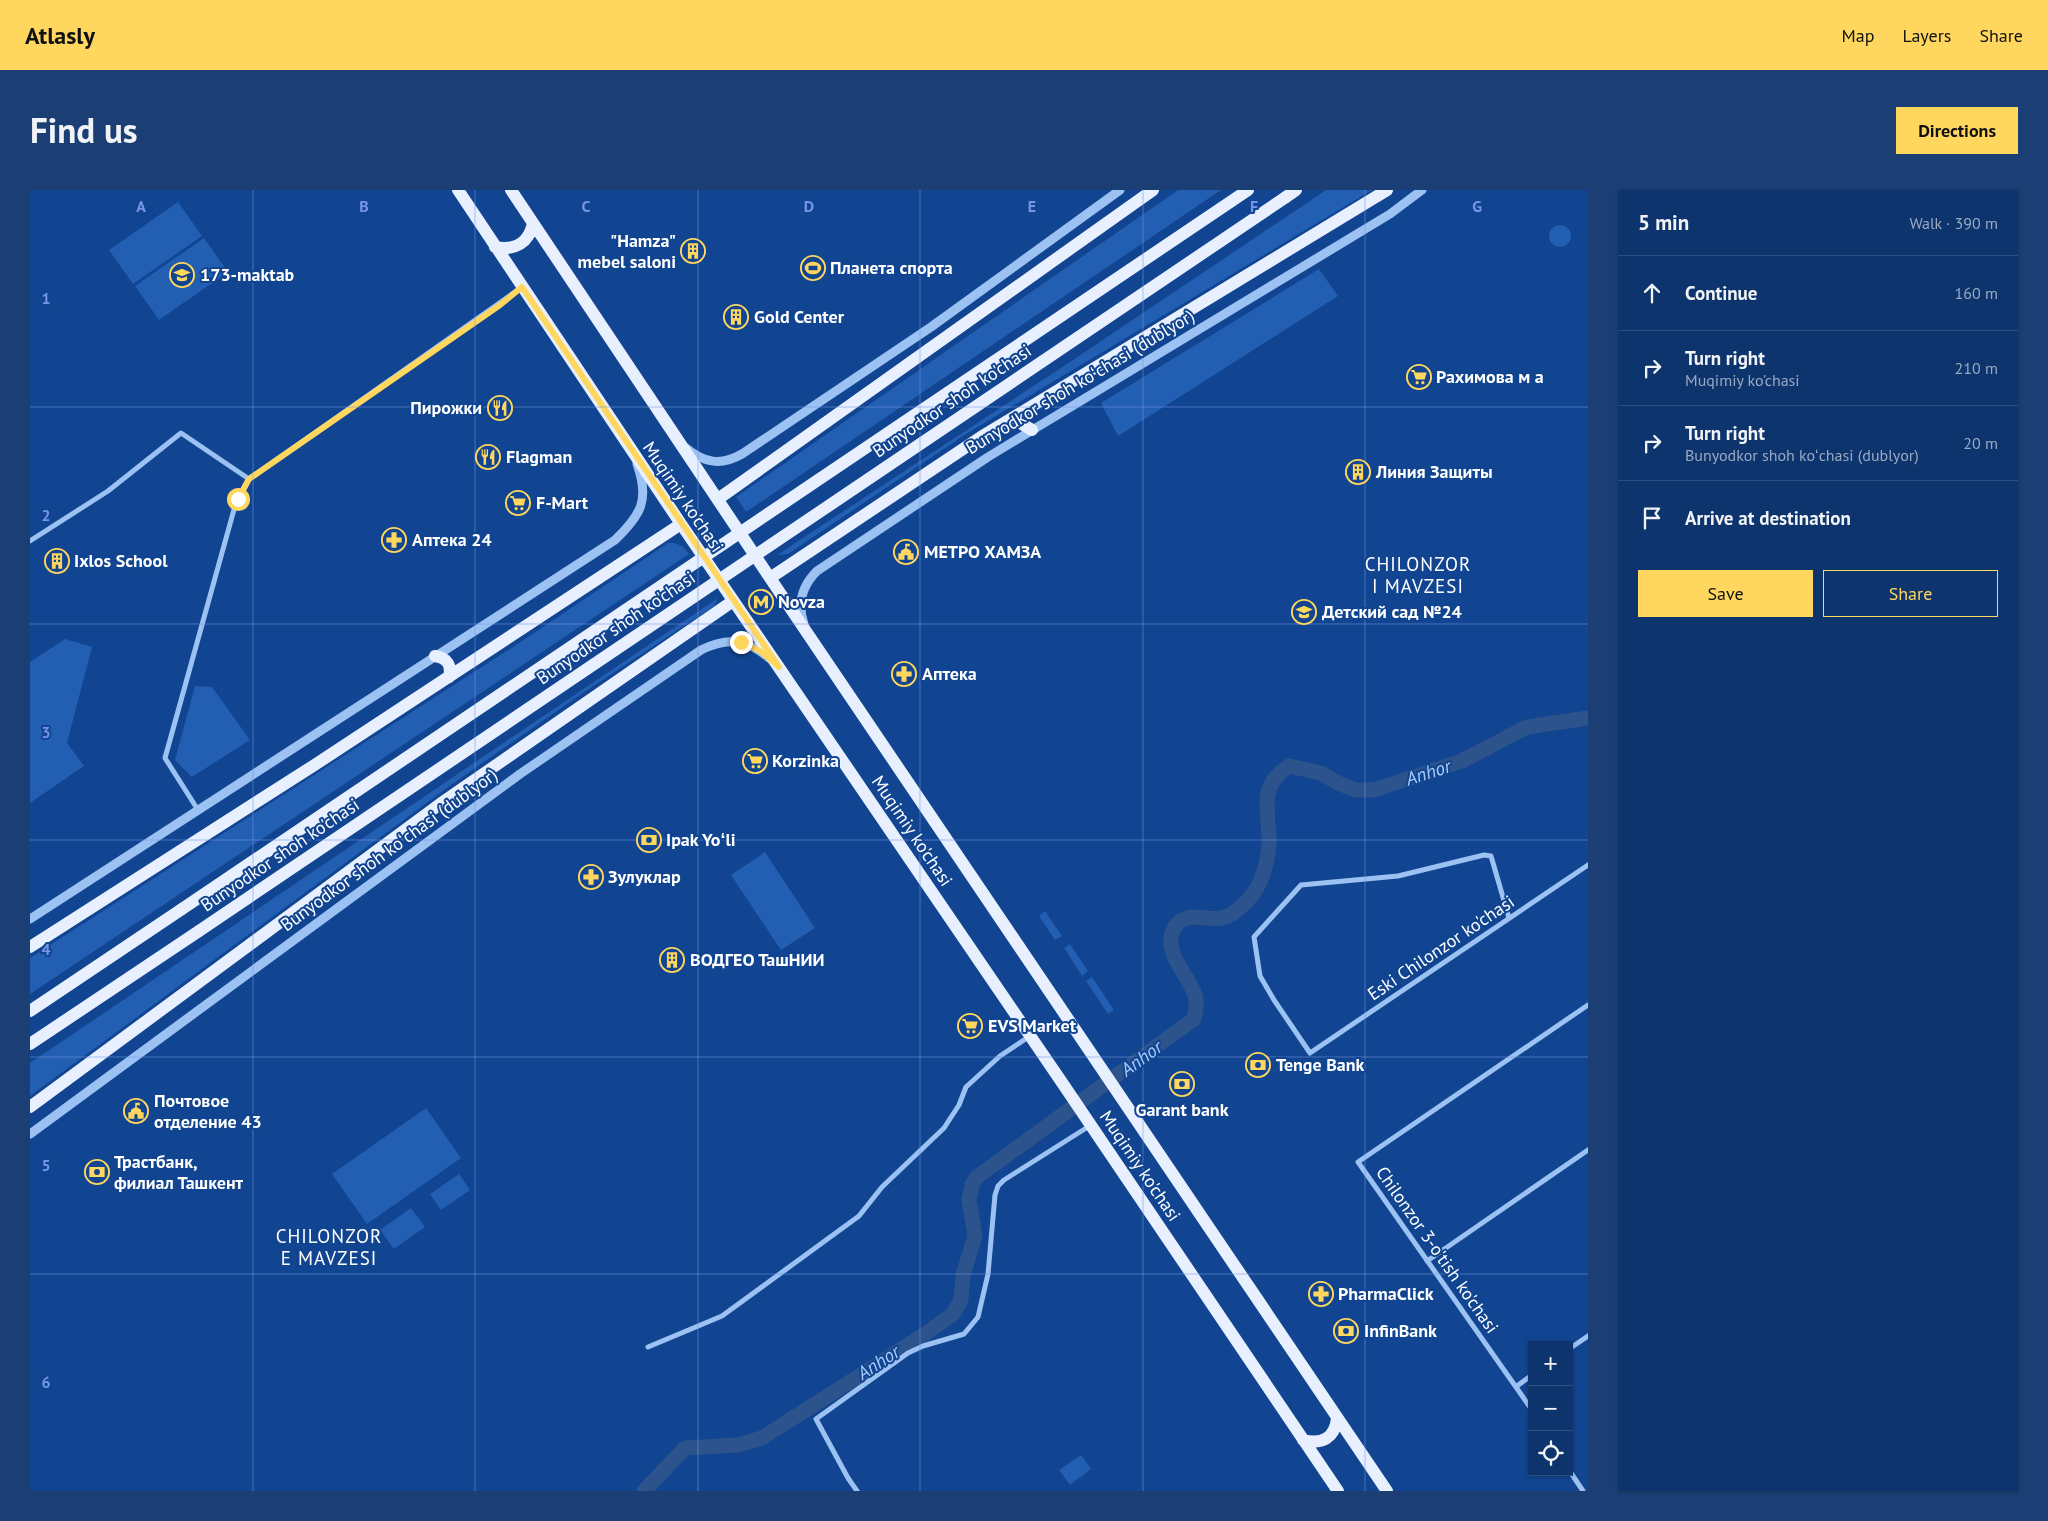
<!DOCTYPE html>
<meta charset="utf-8">
<style>
body{margin:0;font-family:"PT Sans",sans-serif;background:#1b3f75;color:#f1f3f6}
.controls{position:absolute;right:15px;bottom:15px;display:grid;overflow:hidden;border-radius:0px;box-shadow:0 1px 4px #0004}
.controls button{width:45px;height:45px;display:grid;place-items:center;padding:0;border:0;border-bottom:1px solid #2d4f80;background:#0d346d;color:#f1f3f6;font:25px sans-serif}
.stop{position:absolute;width:15px;height:15px;margin:-11px;border:4px solid #ffd65e;border-radius:50%;background:#fff}
.stop.end{background:#ffd65e;border-color:#fff;box-shadow:0 1px 5px #0008}
.list{margin:0;padding:0;list-style:none}
h2{display:flex;justify-content:space-between;align-items:center;height:65px;margin:0;padding:0 20px;font-size:21px}
h2 small{font-size:16px;font-weight:400;color:#9aaac2}
.list li{display:grid;grid-template-columns:32px 1fr auto;gap:15px;align-items:center;box-sizing:border-box;height:75px;padding:0 20px;border-top:1px solid #2d4f80}
.list b{display:block;font-size:19px;white-space:nowrap}
.list p{margin:0;font-size:16px;white-space:nowrap;color:#9aaac2}
.list em{font-size:16px;font-style:normal;color:#9aaac2}
.actions{display:flex;gap:10px;padding:15px 20px}
.actions a{flex:1;padding:11px 0;border:1px solid #ffd65e;border-radius:0px;text-align:center;font-size:18px;color:#ffd65e}
.actions .main{background:#ffd65e;color:#111}
.icon{flex:none;width:28px;height:28px;fill:none;stroke:currentColor;stroke-width:2;stroke-linecap:round;stroke-linejoin:round}
.map{position:relative;flex:none;width:1558px;height:1301px;overflow:hidden;border-radius:0px}
header{display:flex;align-items:center;gap:30px;box-sizing:border-box;height:70px;padding:0 25px;background:#ffd65e;color:#111}
header strong{font-size:24px}
nav{display:flex;gap:28px;margin-inline-start:auto;font-size:18px}
.intro{display:flex;align-items:center;justify-content:space-between;box-sizing:border-box;height:120px;padding:0 30px}
h1{margin:0;font-size:35px}
.button{padding:12px 22px;border-radius:0px;background:#ffd65e;color:#111;font-size:18px;font-weight:700}
main{display:flex;gap:30px;padding:0 30px}
aside{flex:1;background:#0d346d;border-radius:0px;box-shadow:0 1px 4px #0004}
.map>svg:first-child{display:block}
</style>
<header>
<strong>Atlasly</strong>
<nav><a>Map</a><a>Layers</a><a>Share</a></nav>
</header>
<div class="intro"><h1>Find us</h1><a class="button">Directions</a></div>
<main>
<div class="map">
<svg width="1558" height="1301" viewBox="0 0 1558 1301">
<rect width="100%" height="100%" fill="#114591"/>
<path fill="#225eb1" d="M 1148,0 L 1191,0 L 716,322 L 706,307 Z
M 1296,0 L 1342,0 L 936,244 L 758,364 L 747,365 L 1043,170 Z
M 148,12 L 172,46 L 103,94 L 79,60 Z
M1519 46a11 11 0 1 1 22 0a11 11 0 1 1-22 0Z
M 174,48 L 198,82 L 129,130 L 105,96 Z
M 1289,79 L 1308,106 L 1088,246 L 1071,213 Z
M 638,353 C 648,353 653,355 659,364 L 0,804 L 0,768 L 486,455 Z
M 688,408 L 684,416 L 547,507 L 421,595 L 0,906 L 0,873 Z
M 35,449 L 62,457 L 37,553 L 54,576 L 0,613 L 0,472 Z
M 165,496 L 182,497 L 220,550 L 162,587 L 145,570 Z
M 735,662 L 785,738 L 751,760 L 701,685 Z
M 1015,721 L 1032,746 L 1025,750 L 1009,726 Z
M 1040,754 L 1058,781 L 1052,786 L 1034,758 Z
M 1062,787 L 1084,820 L 1078,824 L 1056,791 Z
M 396,918 L 431,968 L 337,1034 L 302,984 Z
M 429,984 L 440,1000 L 411,1020 L 400,1004 Z
M 381,1018 L 395,1037 L 364,1059 L 350,1040 Z
M 1051,1265 L 1061,1279 L 1040,1295 L 1029,1280 Z"/>
<g fill="none" stroke-linecap="round" stroke-linejoin="round">
<path stroke="#2d538c" stroke-width="15" d="M 614,1301 L 655,1258 L 708,1255 L 732,1248 L 898,1142 L 923,1124 L 931,1110 L 933,1085 L 945,1046 L 939,1010 L 942,995 L 947,987 L 1164,829 C 1165,823 1167,816 1166,810 C 1164,790 1134,767 1142,743 C 1151,718 1174,731 1192,728 C 1207,725 1224,705 1230,692 C 1235,680 1238,668 1239,655 C 1240,623 1226,597 1259,576 L 1291,583 L 1308,593 L 1326,600 L 1344,600 L 1432,571 L 1497,537 L 1558,528"/>
<path stroke="#9cc1f3" stroke-width="5" d="M 0,351 L 78,301 L 151,243 L 219,289
M 168,620 L 135,568 L 205,316 L 219,289 L 492,97
M 1479,728 L 1461,666 L 1454,665 L 1368,686 L 1271,695 L 1224,747 L 1230,786 L 1244,810 L 1280,863 L 1558,675
M 1397,1071 L 1558,960
M 618,1157 L 692,1126 L 829,1026 L 852,997 L 914,938 L 929,915 L 936,897 L 970,866 L 1000,846
M 1539,1159 L 1558,1146
M 1487,1196 L 1502,1185
M 1502,1220 L 1328,972 L 1558,815
M 1539,1280 L 1553,1301
M 827,1301 L 818,1288 L 786,1229 L 878,1163 L 893,1156 L 934,1144 L 948,1127 L 958,1084 L 965,1005 L 968,996 L 974,990 L 1061,935"/>
<path stroke="#9cc1f3" stroke-width="9" d="M 656,258 C 674,273 691,276 712,264 L 901,137 L 1090,0
M 774,434 C 767,414 772,396 787,381 L 958,267 L 1360,24 L 1392,0
M 0,729 L 585,350 C 611,325 620,310 607,274
M 0,944 L 490,584 L 671,460 C 697,447 717,449 739,468"/>
<path stroke="#e8f0ff" stroke-width="12" d="M 428,0 L 651,334 L 1033,894 L 1308,1301
M 481,0 L 740,388 L 1357,1301
M 1256,7 L 1266,0
M 465,57 C 485,61 499,53 503,33
M 991,223 L 992,234 L 1002,240
M 688,309 L 1123,0
M 740,388 L 951,247 L 1357,0
M 405,466 C 417,468 422,475 419,487
M 0,757 L 283,576 L 651,334
M 0,821 L 152,719
M 0,854 L 169,741
M 0,917 L 410,614 L 703,411
M 1273,1250 C 1292,1255 1305,1248 1307,1228"/>
<path stroke="#e8f0ff" stroke-width="12" d="M 152,719 L 1218,0
M 169,741 L 1256,7"/>
</g>
<g fill="none" stroke-linecap="round" stroke-linejoin="round">
<path stroke="#ffd65e" stroke-width="6" d="M 208,309 L 219,289 L 470,115 L 492,97 L 749,477 L 730,461 L 711,452"/>
</g>
<path fill="none" stroke="#7795e8" stroke-width="1" stroke-opacity="0.55" d="M 223,0 L 223,1301M 445,0 L 445,1301M 668,0 L 668,1301M 890,0 L 890,1301M 1113,0 L 1113,1301M 1335,0 L 1335,1301M 0,217 L 1558,217M 0,434 L 1558,434M 0,650 L 1558,650M 0,867 L 1558,867M 0,1084 L 1558,1084"/>
<defs>
<symbol id="building-ring" viewBox="-11 -11 22 22"><circle r="9.5" fill="#114591" stroke="#ffd65e" stroke-width="1.5"/><path d="M-4-6H4V6H1V3H-1V6H-4ZM-2.5-4.3h1.7v1.8h-1.7ZM.8-4.3h1.7v1.8H.8ZM-2.5-1h1.7V.8h-1.7ZM.8-1h1.7V.8H.8Z" fill="#ffd65e"/></symbol>
<symbol id="stadium-ring" viewBox="-11 -11 22 22"><circle r="9.5" fill="#114591" stroke="#ffd65e" stroke-width="1.5"/><path d="M0-5a6.5 5 0 1 0 0 10a6.5 5 0 1 0 0-10ZM-3.5-1.8h7v3.6h-7Z" fill="#ffd65e"/></symbol>
<symbol id="school-ring" viewBox="-11 -11 22 22"><circle r="9.5" fill="#114591" stroke="#ffd65e" stroke-width="1.5"/><path d="M0-5L7-2L0 1L-7-2ZM-4 1L0 2.5L4 1V4Q0 6-4 4Z" fill="#ffd65e"/></symbol>
<symbol id="supermarket-ring" viewBox="-11 -11 22 22"><circle r="9.5" fill="#114591" stroke="#ffd65e" stroke-width="1.5"/><path d="M-6-5.5h2.5l.6 2H6L4.5 2H-2.5L-4.4-4H-6ZM-1.5 3.2a1.3 1.3 0 1 0 .1 0ZM3 3.2a1.3 1.3 0 1 0 .1 0Z" fill="#ffd65e"/></symbol>
<symbol id="restaurant-ring" viewBox="-11 -11 22 22"><circle r="9.5" fill="#114591" stroke="#ffd65e" stroke-width="1.5"/><path d="M-5-6h1v4h1v-4h1v4h1v-4h1v5L-1.5 .5V6h-2V.5L-5-1ZM5-6V6H3V1.5H1.5Q1.5-4 5-6Z" fill="#ffd65e"/></symbol>
<symbol id="pharmacy-ring" viewBox="-11 -11 22 22"><circle r="9.5" fill="#114591" stroke="#ffd65e" stroke-width="1.5"/><path d="M-2-6h4v4h4v4h-4v4h-4v-4h-4v-4h4Z" fill="#ffd65e"/></symbol>
<symbol id="civic-ring" viewBox="-11 -11 22 22"><circle r="9.5" fill="#114591" stroke="#ffd65e" stroke-width="1.5"/><path d="M-.6-6.5H3V-4.5H.6V-3L4-1V1h2V6H-6V1h2V-1L-.6-3ZM-1.2 2.5V6h2.4V2.5Z" fill="#ffd65e"/></symbol>
<symbol id="metro-ring" viewBox="-11 -11 22 22"><circle r="9.5" fill="#114591" stroke="#ffd65e" stroke-width="1.5"/><path d="M-5.5 5V-5H-3L0 0L3-5H5.5V5H3V-.5L0 4L-3-.5V5Z" fill="#ffd65e"/></symbol>
<symbol id="bank-ring" viewBox="-11 -11 22 22"><circle r="9.5" fill="#114591" stroke="#ffd65e" stroke-width="1.5"/><path d="M-6-4H6V4H-6ZM0-2.3a2.3 2.3 0 1 0 0 4.6a2.3 2.3 0 1 0 0-4.6Z" fill="#ffd65e"/></symbol>
</defs>
<g fill-rule="evenodd">
<use href="#building-ring" x="649" y="47" width="28" height="28"/>
<use href="#stadium-ring" x="769" y="64" width="28" height="28"/>
<use href="#school-ring" x="138" y="71" width="28" height="28"/>
<use href="#building-ring" x="692" y="113" width="28" height="28"/>
<use href="#supermarket-ring" x="1375" y="173" width="28" height="28"/>
<use href="#restaurant-ring" x="456" y="204" width="28" height="28"/>
<use href="#restaurant-ring" x="444" y="253" width="28" height="28"/>
<use href="#building-ring" x="1314" y="268" width="28" height="28"/>
<use href="#supermarket-ring" x="474" y="299" width="28" height="28"/>
<use href="#pharmacy-ring" x="350" y="336" width="28" height="28"/>
<use href="#civic-ring" x="862" y="348" width="28" height="28"/>
<use href="#building-ring" x="13" y="357" width="28" height="28"/>
<use href="#metro-ring" x="717" y="398" width="28" height="28"/>
<use href="#school-ring" x="1260" y="408" width="28" height="28"/>
<use href="#pharmacy-ring" x="860" y="470" width="28" height="28"/>
<use href="#supermarket-ring" x="711" y="557" width="28" height="28"/>
<use href="#bank-ring" x="605" y="636" width="28" height="28"/>
<use href="#pharmacy-ring" x="547" y="673" width="28" height="28"/>
<use href="#building-ring" x="628" y="756" width="28" height="28"/>
<use href="#supermarket-ring" x="926" y="822" width="28" height="28"/>
<use href="#bank-ring" x="1214" y="861" width="28" height="28"/>
<use href="#bank-ring" x="1138" y="880" width="28" height="28"/>
<use href="#civic-ring" x="92" y="907" width="28" height="28"/>
<use href="#bank-ring" x="53" y="968" width="28" height="28"/>
<use href="#pharmacy-ring" x="1277" y="1090" width="28" height="28"/>
<use href="#bank-ring" x="1302" y="1127" width="28" height="28"/>
</g>
<g text-anchor="middle" stroke-width="4" stroke-linejoin="round" paint-order="stroke">
<g font-size="18" font-weight="bold" fill="#fff" stroke="#114591" text-anchor="start">
<text x="646" y="57" text-anchor="end">"Hamza"<tspan x="646" dy="21">mebel saloni</tspan></text>
<text x="800" y="84">Планета спорта</text>
<text x="170" y="91">173-maktab</text>
<text x="724" y="133">Gold Center</text>
<text x="1406" y="193">Рахимова м а</text>
<text x="452" y="224" text-anchor="end">Пирожки</text>
<text x="476" y="273">Flagman</text>
<text x="1346" y="288">Линия Защиты</text>
<text x="506" y="319">F-Mart</text>
<text x="382" y="356">Аптека 24</text>
<text x="894" y="368">МЕТРО ХАМЗА</text>
<text x="44" y="377">Ixlos School</text>
<text x="748" y="418">Novza</text>
<text x="1292" y="428">Детский сад №24</text>
<text x="892" y="490">Аптека</text>
<text x="742" y="577">Korzinka</text>
<text x="636" y="656">Ipak Yoʻli</text>
<text x="578" y="693">Зулуклар</text>
<text x="660" y="776">ВОДГЕО ТашНИИ</text>
<text x="958" y="842">EVS Market</text>
<text x="1246" y="881">Tenge Bank</text>
<text x="124" y="917">Почтовое<tspan x="124" dy="21">отделение 43</tspan></text>
<text x="1152" y="926" text-anchor="middle">Garant bank</text>
<text x="84" y="978">Трастбанк,<tspan x="84" dy="21">филиал Ташкент</tspan></text>
<text x="1308" y="1110">PharmaClick</text>
<text x="1334" y="1147">InfinBank</text>
</g>
<g font-size="18" fill="#fff" stroke="#114591">
<text transform="translate(1050 192) rotate(-31)" y="6">Bunyodkor shoh koʻchasi (dublyor)</text>
<text transform="translate(922 211) rotate(-34)" y="6">Bunyodkor shoh ko'chasi</text>
<text transform="translate(653 307) rotate(56)" y="6">Muqimiy ko'chasi</text>
<text transform="translate(586 438) rotate(-34)" y="6">Bunyodkor shoh ko'chasi</text>
<text transform="translate(882 641) rotate(56)" y="6">Muqimiy ko'chasi</text>
<text transform="translate(359 660) rotate(-36)" y="6">Bunyodkor shoh koʻchasi (dublyor)</text>
<text transform="translate(250 665) rotate(-34)" y="6">Bunyodkor shoh ko'chasi</text>
<text transform="translate(1411 758) rotate(-34)" y="6">Eski Chilonzor ko'chasi</text>
<text transform="translate(1110 976) rotate(56)" y="6">Muqimiy ko'chasi</text>
<text transform="translate(1407 1060) rotate(55)" y="6">Chilonzor 3-o'tish ko'chasi</text>
</g>
<g font-size="19" letter-spacing="1" fill="#fff" stroke="#114591">
<text x="1388" y="381">CHILONZOR<tspan x="1388" dy="22">I MAVZESI</tspan></text>
<text x="299" y="1053">CHILONZOR<tspan x="299" dy="22">E MAVZESI</tspan></text>
</g>
<g font-size="19" font-style="italic" fill="#a8cbfa" stroke="#114591">
<text transform="translate(1398 582) rotate(-18)" y="7">Anhor</text>
<text transform="translate(1111 868) rotate(-36)" y="7">Anhor</text>
<text transform="translate(848 1172) rotate(-33)" y="7">Anhor</text>
</g>
</g>
<g font-size="16" text-anchor="middle" font-weight="bold" fill="#7795e8" stroke="#114591" stroke-width="4" stroke-linejoin="round" paint-order="stroke">
<text x="111" y="22">A</text>
<text x="334" y="22">B</text>
<text x="556" y="22">C</text>
<text x="779" y="22">D</text>
<text x="1002" y="22">E</text>
<text x="1224" y="22">F</text>
<text x="1447" y="22">G</text>
<text x="16" y="114">1</text>
<text x="16" y="331">2</text>
<text x="16" y="548">3</text>
<text x="16" y="765">4</text>
<text x="16" y="981">5</text>
<text x="16" y="1198">6</text>
</g>
</svg>
<div class="controls">
<button>+</button>
<button>−</button>
<button><svg class="icon" aria-label="locate" viewBox="0 0 24 24"><circle cx="12" cy="12" r="6"/><path d="M12 2v4M12 18v4M2 12h4M18 12h4"/></svg></button>
</div>
<div class="stop" style="left:208px;top:309px"></div>
<div class="stop end" style="left:711px;top:452px"></div>
</div>
<aside>
<h2>5 min<small>Walk · 390 m</small></h2>
<ul class="list">
<li><svg class="icon" aria-label="ahead" viewBox="0 0 24 24"><path d="M12 20V5M6 11l6-6 6 6"/></svg><div><b>Continue</b></div><em>160 m</em></li>
<li><svg class="icon" aria-label="right" viewBox="0 0 24 24"><path d="M7 20v-9h11M14 6l5 5-5 5"/></svg><div><b>Turn right</b><p>Muqimiy ko'chasi</p></div><em>210 m</em></li>
<li><svg class="icon" aria-label="right" viewBox="0 0 24 24"><path d="M7 20v-9h11M14 6l5 5-5 5"/></svg><div><b>Turn right</b><p>Bunyodkor shoh koʻchasi (dublyor)</p></div><em>20 m</em></li>
<li><svg class="icon" aria-label="arrive" viewBox="0 0 24 24"><path d="M6 21V4h12l-3 4 3 4H6"/></svg><div><b>Arrive at destination</b></div></li>
</ul>
<div class="actions"><a class="main">Save</a><a>Share</a></div>
</aside>
</main>
